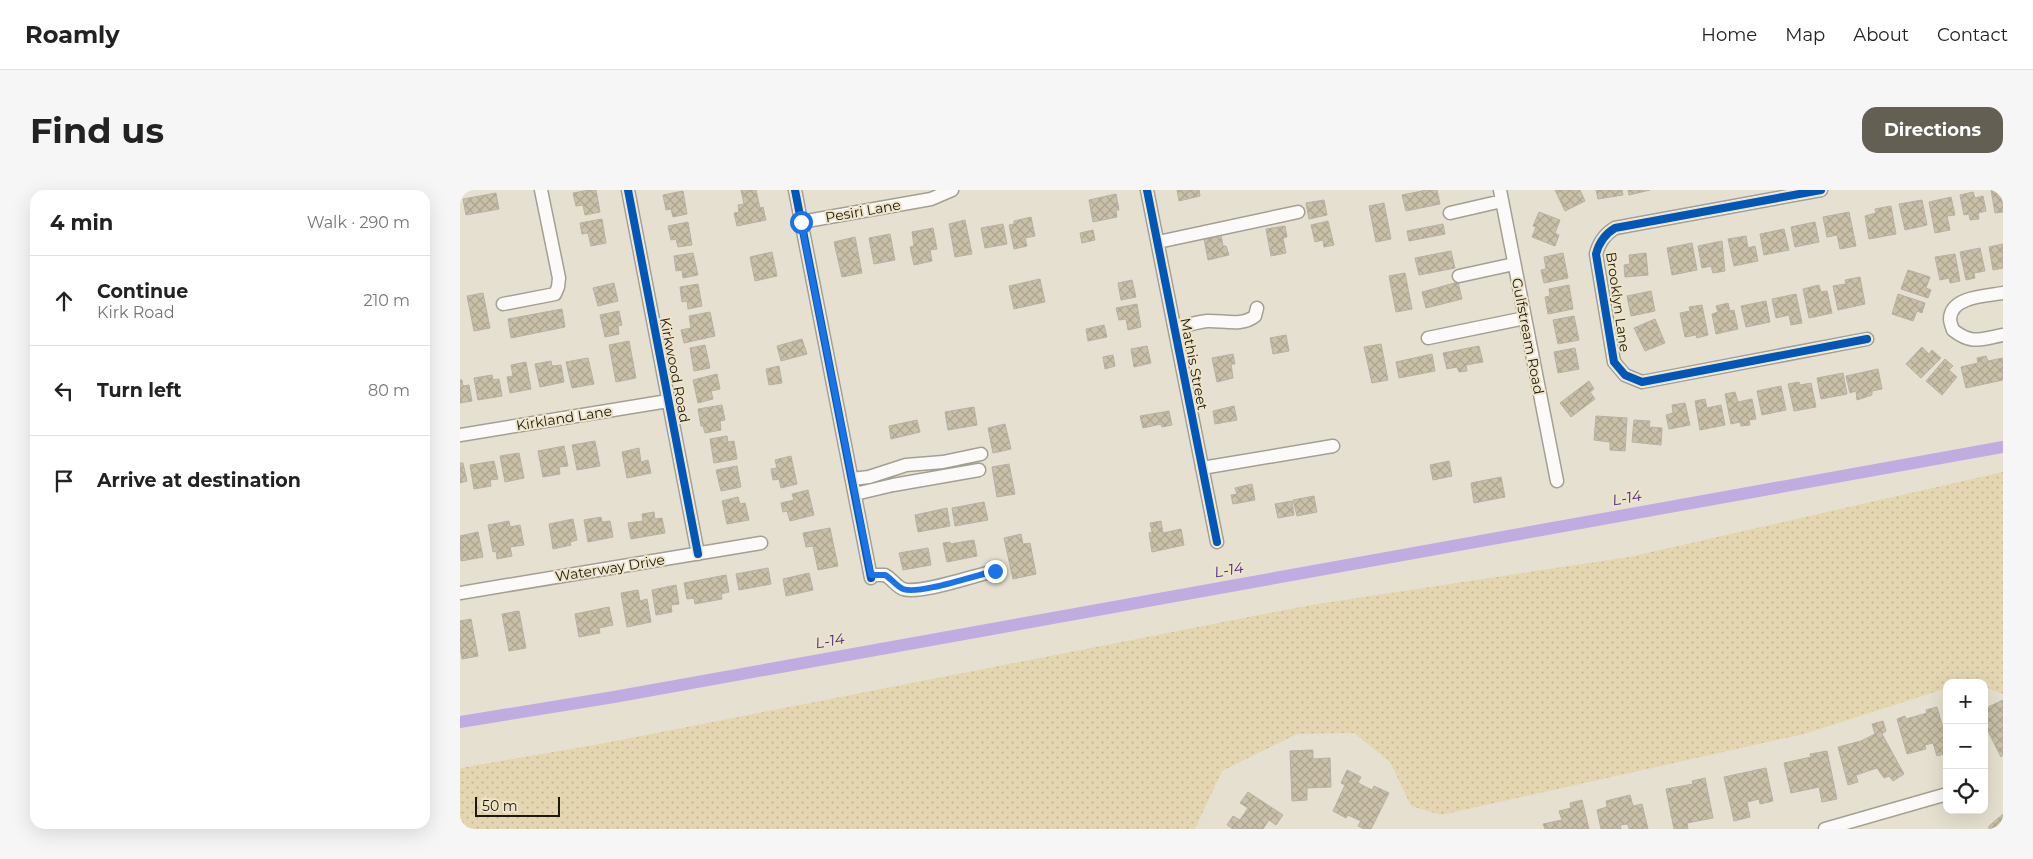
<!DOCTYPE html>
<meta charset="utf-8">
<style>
body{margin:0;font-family:Montserrat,sans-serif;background:#f6f6f6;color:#222}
.controls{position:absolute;right:15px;bottom:15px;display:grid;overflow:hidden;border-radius:10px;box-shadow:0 5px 20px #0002}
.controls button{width:45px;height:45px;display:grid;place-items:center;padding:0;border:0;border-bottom:1px solid #e0e0e0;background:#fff;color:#222;font:25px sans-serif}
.scale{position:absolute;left:15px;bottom:12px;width:85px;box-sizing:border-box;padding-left:5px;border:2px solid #1d190f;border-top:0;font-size:14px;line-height:18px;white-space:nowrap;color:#1d190f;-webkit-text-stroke:4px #eee4c8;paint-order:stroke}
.stop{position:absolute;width:15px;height:15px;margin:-11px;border:4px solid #1a73e8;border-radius:50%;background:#fff}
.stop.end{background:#1a73e8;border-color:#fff;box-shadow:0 1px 5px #0008}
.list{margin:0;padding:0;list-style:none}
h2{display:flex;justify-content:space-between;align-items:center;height:65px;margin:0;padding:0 20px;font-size:21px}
h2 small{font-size:16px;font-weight:400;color:#767676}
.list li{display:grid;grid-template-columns:32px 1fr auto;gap:15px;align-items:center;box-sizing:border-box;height:90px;padding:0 20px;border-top:1px solid #e0e0e0}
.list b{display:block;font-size:19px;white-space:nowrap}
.list p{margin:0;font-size:16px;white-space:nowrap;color:#767676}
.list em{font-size:16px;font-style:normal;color:#767676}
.icon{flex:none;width:28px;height:28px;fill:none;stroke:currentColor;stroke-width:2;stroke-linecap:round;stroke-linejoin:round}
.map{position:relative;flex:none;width:1543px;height:639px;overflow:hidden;border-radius:15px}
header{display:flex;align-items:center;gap:30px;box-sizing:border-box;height:70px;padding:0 25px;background:#fff;border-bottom:1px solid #e0e0e0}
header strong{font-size:24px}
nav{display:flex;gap:28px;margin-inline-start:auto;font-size:18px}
.intro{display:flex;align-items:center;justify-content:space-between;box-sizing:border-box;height:120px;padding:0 30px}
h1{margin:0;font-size:35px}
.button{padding:12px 22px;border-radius:15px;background:#635f53;color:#fff;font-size:18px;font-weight:700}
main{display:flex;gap:30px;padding:0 30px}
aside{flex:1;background:#fff;border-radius:15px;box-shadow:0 5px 20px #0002}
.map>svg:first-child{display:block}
</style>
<header>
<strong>Roamly</strong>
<nav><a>Home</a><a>Map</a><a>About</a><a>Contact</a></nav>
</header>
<div class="intro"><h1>Find us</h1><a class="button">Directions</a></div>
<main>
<aside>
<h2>4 min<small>Walk · 290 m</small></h2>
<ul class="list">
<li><svg class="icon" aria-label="ahead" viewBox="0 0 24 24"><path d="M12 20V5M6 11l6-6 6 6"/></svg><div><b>Continue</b><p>Kirk Road</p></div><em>210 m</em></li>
<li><svg class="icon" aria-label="left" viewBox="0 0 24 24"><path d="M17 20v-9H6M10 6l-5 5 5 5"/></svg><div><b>Turn left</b></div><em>80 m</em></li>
<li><svg class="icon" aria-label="arrive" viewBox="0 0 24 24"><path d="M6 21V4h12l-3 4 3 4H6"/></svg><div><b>Arrive at destination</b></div></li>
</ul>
</aside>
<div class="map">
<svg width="1543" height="639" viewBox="0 0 1543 639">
<defs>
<pattern id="grass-dots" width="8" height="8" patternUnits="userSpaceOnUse" patternTransform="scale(1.25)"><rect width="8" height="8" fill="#e4d6b0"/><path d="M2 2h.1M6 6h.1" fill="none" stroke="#c3b796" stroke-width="1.8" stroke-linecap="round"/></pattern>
<pattern id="building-cross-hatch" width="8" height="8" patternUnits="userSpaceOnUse" patternTransform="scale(1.25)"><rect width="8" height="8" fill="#c9c0a7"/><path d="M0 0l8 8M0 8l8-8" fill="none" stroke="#aca48f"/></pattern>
</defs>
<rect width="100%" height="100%" fill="#e6e0d0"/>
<path fill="url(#grass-dots)" d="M 1543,282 L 1543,504 L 1524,497 L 1524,493 L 1507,491 L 1487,493 L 1487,498 L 1344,544 L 981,625 L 951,616 L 930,572 L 894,543 L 837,544 L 762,581 L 735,639 L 0,639 L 0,578 L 140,554 L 851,415 L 1169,367 Z"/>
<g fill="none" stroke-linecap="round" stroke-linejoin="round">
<path stroke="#c0ace0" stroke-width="12" d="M 0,532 L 154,507 L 1543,257"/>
</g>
<path fill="url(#building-cross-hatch)" stroke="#b6b1a5" d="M 129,0 L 136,0 L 140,22 L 125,25 L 123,15 L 116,16 L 113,3 Z
M 281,0 L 296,0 L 300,18 L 303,17 L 306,30 L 277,36 L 274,23 L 279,22 L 278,15 L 284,14 Z
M 717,0 L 739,0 L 740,6 L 719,11 Z
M 967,0 L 977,0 L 980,14 L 946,21 L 942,5 Z
M 1095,0 L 1120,0 L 1125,11 L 1105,21 Z
M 1136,0 L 1162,0 L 1163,5 L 1138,9 Z
M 1168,0 L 1190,0 L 1169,5 Z
M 1531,0 L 1543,0 L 1543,22 L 1535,23 Z
M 223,1 L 227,24 L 213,27 L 211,19 L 206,20 L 203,5 Z
M 1513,2 L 1515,8 L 1523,6 L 1526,21 L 1518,23 L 1519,29 L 1510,30 L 1509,24 L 1504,25 L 1500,5 Z
M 36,3 L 39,19 L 6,25 L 3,9 Z
M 656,4 L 659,20 L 656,20 L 657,27 L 633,32 L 629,10 Z
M 1491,7 L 1495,25 L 1487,26 L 1490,40 L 1475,43 L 1469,12 Z
M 864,10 L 867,25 L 849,29 L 846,13 Z
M 1462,10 L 1467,35 L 1445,40 L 1439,14 Z
M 924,13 L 931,49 L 916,52 L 909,16 Z
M 1431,16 L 1436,44 L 1409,49 L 1405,26 L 1416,23 L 1415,19 Z
M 1079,22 L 1100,30 L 1095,43 L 1099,45 L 1095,56 L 1072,47 L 1076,37 L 1073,36 Z
M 1389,22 L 1396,56 L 1380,59 L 1377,45 L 1367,47 L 1363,27 Z
M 571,27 L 575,46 L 565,48 L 567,56 L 554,59 L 549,35 L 554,34 L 554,31 Z
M 142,29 L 146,53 L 131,56 L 128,43 L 122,44 L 120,33 Z
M 505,30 L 512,64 L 495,67 L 489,34 Z
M 868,31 L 874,55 L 864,57 L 863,50 L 855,52 L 851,35 Z
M 228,32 L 232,55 L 218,57 L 216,49 L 211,50 L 208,36 Z
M 1355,32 L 1359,52 L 1335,57 L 1331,37 Z
M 543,34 L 547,54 L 525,58 L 521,38 Z
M 983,34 L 985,44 L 949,51 L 947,41 Z
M 825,36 L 827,47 L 823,48 L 826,63 L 811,66 L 806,39 Z
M 473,38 L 477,59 L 470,60 L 472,71 L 454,75 L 450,57 L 454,56 L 452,42 Z
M 1324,39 L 1329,60 L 1304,65 L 1300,44 Z
M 633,40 L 635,50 L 622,53 L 620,43 Z
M 430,44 L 435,70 L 414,74 L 409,48 Z
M 761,45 L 763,56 L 766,56 L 769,65 L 748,70 L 744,49 Z
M 1286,46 L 1288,58 L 1295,56 L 1298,71 L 1274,76 L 1268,49 Z
M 395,47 L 402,83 L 382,87 L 374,52 Z
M 1262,51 L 1265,81 L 1253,83 L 1251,76 L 1242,78 L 1238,56 Z
M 1232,53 L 1237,80 L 1212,85 L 1207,58 Z
M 1543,54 L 1543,78 L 1533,80 L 1529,57 Z
M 1520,58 L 1525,81 L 1514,83 L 1515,88 L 1506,90 L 1500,62 Z
M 991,61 L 995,78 L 959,85 L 955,68 Z
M 312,62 L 317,86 L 295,91 L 290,67 Z
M 233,63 L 238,85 L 223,88 L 222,80 L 216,81 L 214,66 Z
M 1103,63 L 1108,88 L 1084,93 L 1081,80 L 1086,79 L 1084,67 Z
M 1186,63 L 1188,85 L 1165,87 L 1164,75 L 1170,74 L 1169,65 Z
M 1495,64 L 1500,91 L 1490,93 L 1489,88 L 1480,90 L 1475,67 Z
M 1448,80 L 1470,87 L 1466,98 L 1471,100 L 1468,108 L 1441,99 Z
M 945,83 L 952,119 L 936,122 L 929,86 Z
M 1400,87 L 1405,114 L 1378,120 L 1373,96 L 1386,94 L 1385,90 Z
M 580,89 L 585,112 L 554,119 L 549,96 Z
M 672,90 L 676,107 L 661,110 L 658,93 Z
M 998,92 L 1002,109 L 966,118 L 962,102 Z
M 154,93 L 158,111 L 138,116 L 133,98 Z
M 238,94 L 242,116 L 228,119 L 227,111 L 222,112 L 220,97 Z
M 1109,95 L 1113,119 L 1088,124 L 1085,107 L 1090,106 L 1089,99 Z
M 1359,95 L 1361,102 L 1367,101 L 1372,123 L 1349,128 L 1343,99 Z
M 1191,101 L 1195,121 L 1171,126 L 1167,106 Z
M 23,103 L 30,138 L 14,141 L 7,106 Z
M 1336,104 L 1342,133 L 1331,135 L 1329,125 L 1316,128 L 1312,109 Z
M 1438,104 L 1465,113 L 1462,123 L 1457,121 L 1453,131 L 1432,124 Z
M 1306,111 L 1310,132 L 1286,137 L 1281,116 Z
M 1268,113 L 1270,121 L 1274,120 L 1278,139 L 1256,144 L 1252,124 L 1258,122 L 1256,116 Z
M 677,114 L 681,137 L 668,140 L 666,129 L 659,130 L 656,118 Z
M 1242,115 L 1248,145 L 1237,148 L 1236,145 L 1225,147 L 1220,123 L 1230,121 L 1229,117 Z
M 102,119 L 105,137 L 51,148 L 48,129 Z
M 159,121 L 162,135 L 158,136 L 159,144 L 145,147 L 140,125 Z
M 250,122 L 255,146 L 224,153 L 221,140 L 231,138 L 229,126 Z
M 1114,126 L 1119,150 L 1098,154 L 1093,130 Z
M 1195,129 L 1205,153 L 1185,161 L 1174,138 Z
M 644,135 L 647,147 L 628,151 L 626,139 Z
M 826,145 L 829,161 L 813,164 L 810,148 Z
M 342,149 L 347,164 L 321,171 L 317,156 Z
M 169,151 L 176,188 L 156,192 L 149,155 Z
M 921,154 L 928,190 L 912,193 L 904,157 Z
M 245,155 L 250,178 L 234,181 L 230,158 Z
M 687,156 L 691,173 L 674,177 L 671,159 Z
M 1019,156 L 1023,172 L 1006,175 L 1007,181 L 999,182 L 997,177 L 987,179 L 983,163 Z
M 1462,157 L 1469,164 L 1472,160 L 1481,168 L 1461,188 L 1446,174 Z
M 1115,158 L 1119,179 L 1098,183 L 1094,162 Z
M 773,164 L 775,174 L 771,174 L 773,188 L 757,192 L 752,168 Z
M 972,164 L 975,181 L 939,188 L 936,172 Z
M 653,165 L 655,176 L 645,179 L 643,167 Z
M 1526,166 L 1528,171 L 1543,168 L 1543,190 L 1506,198 L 1501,177 L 1518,173 L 1517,168 Z
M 128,168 L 134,194 L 112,198 L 106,172 Z
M 1485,169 L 1493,176 L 1489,180 L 1497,187 L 1482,205 L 1466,191 Z
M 91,171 L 92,176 L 101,175 L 104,192 L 80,197 L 75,174 Z
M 66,172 L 71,199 L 50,203 L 47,187 L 53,186 L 51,175 Z
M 319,176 L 322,193 L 309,195 L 306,179 Z
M 1418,179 L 1422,199 L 1412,201 L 1412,205 L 1397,210 L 1396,201 L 1390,203 L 1386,186 Z
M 1383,183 L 1387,204 L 1361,209 L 1357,188 Z
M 257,184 L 260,199 L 251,201 L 253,209 L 238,213 L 233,190 Z
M 32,185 L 33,190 L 39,189 L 42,206 L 18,210 L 14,188 Z
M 0,190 L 2,190 L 3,196 L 9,195 L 12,211 L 0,213 Z
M 1129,191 L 1134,199 L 1130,202 L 1135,209 L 1111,227 L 1100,213 Z
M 1339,192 L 1340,195 L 1351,193 L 1356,217 L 1334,221 L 1328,194 Z
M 1321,196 L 1326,220 L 1302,225 L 1297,201 Z
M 1275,202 L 1278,212 L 1292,209 L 1296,229 L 1289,230 L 1290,235 L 1281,236 L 1280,232 L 1271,234 L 1265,204 Z
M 1245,209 L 1247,218 L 1261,215 L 1265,235 L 1240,240 L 1235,211 Z
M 1225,213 L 1230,235 L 1209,239 L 1206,225 L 1213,223 L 1212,215 Z
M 262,215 L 265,230 L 260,231 L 261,240 L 245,243 L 243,236 L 241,236 L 238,219 Z
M 774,216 L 777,230 L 755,234 L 753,221 Z
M 514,217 L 517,235 L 488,240 L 485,222 Z
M 709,221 L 712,235 L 702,237 L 701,234 L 683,238 L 680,226 Z
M 1136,226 L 1167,228 L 1165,261 L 1150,260 L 1150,252 L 1134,250 Z
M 457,230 L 460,242 L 431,249 L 429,236 Z
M 1174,230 L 1190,231 L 1189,237 L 1202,238 L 1201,255 L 1172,252 Z
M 545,234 L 551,259 L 533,263 L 528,238 Z
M 267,246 L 268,252 L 274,251 L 277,269 L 254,273 L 250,249 Z
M 135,251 L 140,276 L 117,280 L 112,255 Z
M 104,256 L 108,276 L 99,277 L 100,284 L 83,287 L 78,261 Z
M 179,258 L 181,272 L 188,270 L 191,283 L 167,288 L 162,262 Z
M 59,263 L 64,288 L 45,292 L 40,266 Z
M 331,266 L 337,294 L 321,298 L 319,289 L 313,290 L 311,279 L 317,278 L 315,270 Z
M 34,271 L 38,289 L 30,290 L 31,296 L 14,299 L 10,275 Z
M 989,271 L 992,286 L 973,290 L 970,275 Z
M 0,273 L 3,273 L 7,291 L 0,293 Z
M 549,274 L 555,304 L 537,307 L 532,277 Z
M 277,276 L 281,297 L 261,301 L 256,280 Z
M 1041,287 L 1045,307 L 1014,313 L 1011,293 Z
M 792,294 L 795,310 L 773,314 L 771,305 L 777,304 L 775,298 Z
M 348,300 L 354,325 L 330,331 L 327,321 L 323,322 L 321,313 L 334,310 L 332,304 Z
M 854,306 L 857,322 L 837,326 L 833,310 Z
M 278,307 L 280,314 L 285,313 L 289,330 L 267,334 L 262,311 Z
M 832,311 L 834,325 L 818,328 L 815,314 Z
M 524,312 L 528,330 L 495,336 L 492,318 Z
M 487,318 L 490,336 L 458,342 L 455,325 Z
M 194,322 L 195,329 L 202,328 L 205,343 L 171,349 L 168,333 L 183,331 L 182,324 Z
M 141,327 L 142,332 L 150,331 L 153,347 L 128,352 L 124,330 Z
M 113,329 L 117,350 L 110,352 L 111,355 L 93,359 L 89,334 Z
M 49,331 L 50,337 L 60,335 L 64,355 L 50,357 L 52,366 L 37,369 L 36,361 L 33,362 L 28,335 Z
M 701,331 L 703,343 L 721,339 L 724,355 L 692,362 L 689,343 L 692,342 L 690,333 Z
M 370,338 L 378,376 L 358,380 L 353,356 L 346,357 L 343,343 Z
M 18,342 L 23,367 L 1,371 L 0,346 Z
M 561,344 L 563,354 L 570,353 L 576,384 L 553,389 L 544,348 Z
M 514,350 L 517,366 L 487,372 L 483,353 L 490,352 L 490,354 Z
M 468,358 L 471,375 L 443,380 L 439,363 Z
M 308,378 L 311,394 L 279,400 L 276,384 Z
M 349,383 L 353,400 L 326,406 L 323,389 Z
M 266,385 L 269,402 L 261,404 L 262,409 L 235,414 L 234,408 L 227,409 L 224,393 Z
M 216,395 L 219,414 L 211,415 L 212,422 L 196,425 L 192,400 Z
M 178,400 L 180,411 L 187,409 L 191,432 L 167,437 L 161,403 Z
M 149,417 L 153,435 L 139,438 L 140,443 L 119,447 L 115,424 Z
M 59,421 L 66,458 L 49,461 L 42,424 Z
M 11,429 L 18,466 L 2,469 L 0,457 L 0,431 Z
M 1543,510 L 1543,565 L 1541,567 L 1526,537 L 1524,538 L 1524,519 Z
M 1477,517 L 1487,552 L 1487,563 L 1477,566 L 1473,553 L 1465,555 L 1466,559 L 1447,564 L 1437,529 L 1445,526 L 1446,529 L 1467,523 L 1466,520 Z
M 1423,531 L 1426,541 L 1422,544 L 1444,584 L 1433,591 L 1429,586 L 1424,588 L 1417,578 L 1396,585 L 1398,592 L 1388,595 L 1378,557 L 1401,551 L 1415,544 L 1412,534 Z
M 853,560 L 853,569 L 870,568 L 871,597 L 847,598 L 847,610 L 832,611 L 830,561 Z
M 1367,561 L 1377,609 L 1362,612 L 1359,597 L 1331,603 L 1324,573 L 1351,567 L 1350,564 Z
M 1306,578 L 1313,611 L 1300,614 L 1299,609 L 1287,612 L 1290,627 L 1274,631 L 1264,587 Z
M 887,580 L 901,587 L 898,593 L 912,600 L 914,596 L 929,603 L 911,639 L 904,639 L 898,636 L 901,631 L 888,625 L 886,628 L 873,621 L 885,595 L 881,593 Z
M 1245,588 L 1253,628 L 1227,633 L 1228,639 L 1214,639 L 1206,599 L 1233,594 L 1232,591 Z
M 788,602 L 823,625 L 816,635 L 809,630 L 803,639 L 773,639 L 767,635 L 773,626 L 780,630 L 788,618 L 780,613 Z
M 1170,605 L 1173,616 L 1182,614 L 1188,639 L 1169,639 L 1168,634 L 1160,635 L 1161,639 L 1141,639 L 1137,620 L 1147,617 L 1146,611 Z
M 1122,610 L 1129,639 L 1085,639 L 1083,634 L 1102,630 L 1099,621 L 1111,618 L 1110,613 Z
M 1543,624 L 1543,639 L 1529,639 L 1529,636 Z"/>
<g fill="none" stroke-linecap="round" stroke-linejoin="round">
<defs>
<path id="minor" d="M 168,0 L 238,364
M 335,0 L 411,388
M 687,0 L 757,352
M 1040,0 L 1097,291
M 1361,0 L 1155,38 C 1145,44 1139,52 1136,64 L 1154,172 L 1165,185 L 1182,192 L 1407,149
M 990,23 L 1042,11
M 341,32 L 471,9 L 492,0
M 698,52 L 838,22
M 999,86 L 1054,74
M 1543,103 C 1527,106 1491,106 1490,129 C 1490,132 1492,137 1493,140 C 1512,155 1521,149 1543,145
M 43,114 L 95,104 L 98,97 L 99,88 L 81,0
M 715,139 C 725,136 736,132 747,131 C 762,130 782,137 795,126 L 797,118
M 968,148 L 1065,128
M 0,245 L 208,211
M 742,278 L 873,256
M 392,289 L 409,287 L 446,275 L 483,272 L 521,264
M 395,304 L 433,295 L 519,280
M 411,385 L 425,385 C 431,388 437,397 443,399 C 459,405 516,385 535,381
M 0,403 L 301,353
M 1365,639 L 1487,604"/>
</defs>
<use href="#minor" stroke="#a49f93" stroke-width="15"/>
<use href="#minor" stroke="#fbfaf8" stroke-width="12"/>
<defs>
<path id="cycleway" d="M 168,0 L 238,364
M 335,0 L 411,388
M 687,0 L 757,352
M 1361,0 L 1155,38 C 1145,44 1139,52 1136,64 L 1154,172 L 1165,185 L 1182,192 L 1407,149"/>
</defs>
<use href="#cycleway" stroke="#eee4c8" stroke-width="11"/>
<use href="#cycleway" stroke="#0057b8" stroke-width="8"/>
</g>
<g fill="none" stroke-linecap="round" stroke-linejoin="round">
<path stroke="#1a73e8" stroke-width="6" d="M 341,32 L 411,385 L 425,385 C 431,388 437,397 443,399 C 459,405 516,385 535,381"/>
</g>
<g text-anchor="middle" stroke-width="4" stroke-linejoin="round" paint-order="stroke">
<g font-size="14" fill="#1d190f" stroke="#eee4c8">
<text transform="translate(403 21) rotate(-10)" y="5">Pesiri Lane</text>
<text transform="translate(1158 112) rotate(82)" y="5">Brooklyn Lane</text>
<text transform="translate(1068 146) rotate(79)" y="5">Gulfstream Road</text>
<text transform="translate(734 174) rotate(79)" y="5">Mathis Street</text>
<text transform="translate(215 180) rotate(79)" y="5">Kirkwood Road</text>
<text transform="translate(104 228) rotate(-9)" y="5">Kirkland Lane</text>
<text transform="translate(150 378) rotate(-9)" y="5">Waterway Drive</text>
</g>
<g font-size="15" font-style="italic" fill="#502a88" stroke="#eee4c8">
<text transform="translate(1167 308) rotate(-10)" y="5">L-14</text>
<text transform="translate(769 380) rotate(-10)" y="5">L-14</text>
<text transform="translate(370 451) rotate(-10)" y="5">L-14</text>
</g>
</g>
</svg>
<div class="controls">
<button>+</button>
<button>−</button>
<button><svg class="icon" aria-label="locate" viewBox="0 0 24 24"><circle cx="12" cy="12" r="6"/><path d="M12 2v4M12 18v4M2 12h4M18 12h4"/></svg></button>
</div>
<div class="scale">50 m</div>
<div class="stop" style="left:341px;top:32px"></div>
<div class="stop end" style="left:535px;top:381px"></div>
</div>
</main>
